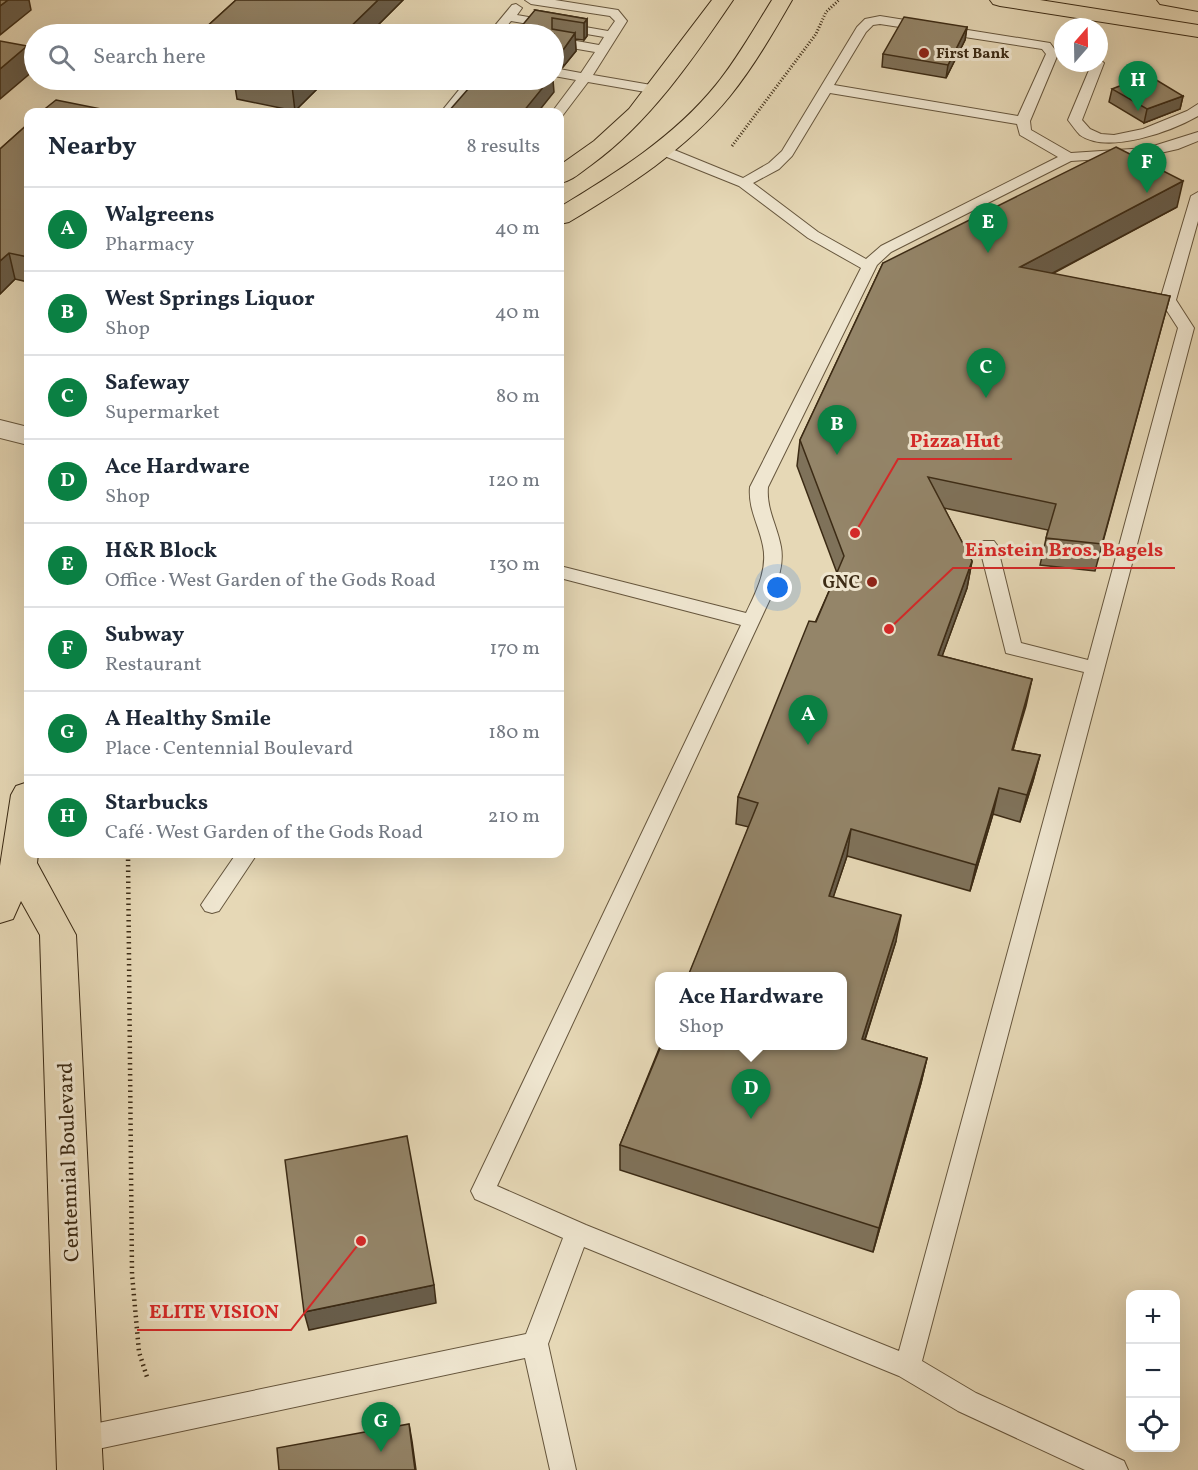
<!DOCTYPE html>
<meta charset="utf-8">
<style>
body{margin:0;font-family:Vollkorn,serif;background:#f2f2f3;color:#1f2937}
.controls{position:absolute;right:18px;bottom:18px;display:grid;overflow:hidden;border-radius:12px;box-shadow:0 6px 24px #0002}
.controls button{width:54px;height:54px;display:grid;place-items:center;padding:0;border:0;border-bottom:2px solid #e0e1e3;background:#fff;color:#1f2937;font:30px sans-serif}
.compass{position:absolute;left:1054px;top:18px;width:54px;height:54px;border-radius:50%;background:#fff;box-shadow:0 6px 24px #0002;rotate:20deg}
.you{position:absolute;left:778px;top:588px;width:21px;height:21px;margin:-15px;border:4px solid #fff;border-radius:50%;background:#1a73e8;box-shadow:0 0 0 9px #1a73e833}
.badge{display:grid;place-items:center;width:39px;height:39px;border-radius:50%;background:#0b8043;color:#fff;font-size:20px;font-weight:700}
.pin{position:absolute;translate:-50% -50px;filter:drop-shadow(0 2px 3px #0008)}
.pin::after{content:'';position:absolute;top:32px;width:21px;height:18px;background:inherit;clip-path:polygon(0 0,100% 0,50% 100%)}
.popup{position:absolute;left:655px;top:972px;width:192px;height:78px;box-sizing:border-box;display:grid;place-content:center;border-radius:12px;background:#fff;filter:drop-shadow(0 2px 4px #0005);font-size:20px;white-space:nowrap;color:#747a83}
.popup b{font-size:22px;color:#1f2937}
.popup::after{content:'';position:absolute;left:50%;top:100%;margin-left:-12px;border:12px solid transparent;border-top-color:#fff}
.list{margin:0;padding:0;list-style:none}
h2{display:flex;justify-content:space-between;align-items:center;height:78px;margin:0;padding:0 24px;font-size:26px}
h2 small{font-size:20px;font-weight:400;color:#747a83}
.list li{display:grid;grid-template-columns:39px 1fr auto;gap:18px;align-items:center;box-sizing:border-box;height:84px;padding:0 24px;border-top:2px solid #e0e1e3}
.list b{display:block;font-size:22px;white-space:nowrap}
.list p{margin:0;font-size:20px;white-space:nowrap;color:#747a83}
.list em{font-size:20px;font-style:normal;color:#747a83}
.icon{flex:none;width:33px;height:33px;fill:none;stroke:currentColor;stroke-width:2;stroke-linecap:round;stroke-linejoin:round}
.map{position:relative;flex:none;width:1198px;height:1470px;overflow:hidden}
.search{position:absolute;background:#fff;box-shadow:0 6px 24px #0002;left:24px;top:24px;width:540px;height:66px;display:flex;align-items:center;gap:15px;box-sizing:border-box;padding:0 21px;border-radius:33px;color:#747a83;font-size:22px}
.panel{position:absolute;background:#fff;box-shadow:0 6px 24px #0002;left:24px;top:108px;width:540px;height:750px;border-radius:12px}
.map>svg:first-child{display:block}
</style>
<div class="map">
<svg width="1198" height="1470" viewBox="0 0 1198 1470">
<rect width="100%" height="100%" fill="#e6d8b6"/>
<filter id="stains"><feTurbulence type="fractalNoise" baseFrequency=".00333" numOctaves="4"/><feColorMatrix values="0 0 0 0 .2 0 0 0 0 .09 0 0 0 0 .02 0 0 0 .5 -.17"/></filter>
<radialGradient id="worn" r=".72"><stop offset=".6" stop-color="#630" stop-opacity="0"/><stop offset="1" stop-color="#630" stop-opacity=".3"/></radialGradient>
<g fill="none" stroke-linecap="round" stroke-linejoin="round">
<defs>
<path id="service" d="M 525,0 L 555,0 L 618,10 L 627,21 L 593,75 L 657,86 L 664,90 L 657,94 L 588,82 L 563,115 L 552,112 L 576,80 L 554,76 L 554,68 L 581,73 L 595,52 L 554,45 L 554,37 L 599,45 L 604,37 L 511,21 L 500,34 L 488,34 L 512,5 L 516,4 L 522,8 L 517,15 L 608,31 L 615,21 L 610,16 L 531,4 Z
M 880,16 L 1050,43 L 1058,54 L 1030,121 L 1031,130 L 1071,153 L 1147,148 L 1198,132 L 1198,141 L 1178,149 L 1147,156 L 1071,161 L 891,252 L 877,265 L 768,487 C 766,509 777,525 781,547 C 784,564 778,581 771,597 L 497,1186 L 586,1225 L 899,1351 L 1084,672 L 1006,653 L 979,545 L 982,541 L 994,541 L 997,545 L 1021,643 L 1088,660 L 1178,328 L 1160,300 L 1191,196 L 1198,192 L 1198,221 L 1176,300 L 1194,328 L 922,1361 L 976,1393 L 1124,1461 L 1128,1470 L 1085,1470 L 958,1411 L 899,1376 L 584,1247 L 548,1344 L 576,1470 L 550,1470 L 525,1358 L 79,1453 L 70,1449 L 66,1440 L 70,1431 L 79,1427 L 526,1334 L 563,1238 L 475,1199 L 471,1191 L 741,625 L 560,578 L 560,566 L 746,613 C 756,592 768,570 763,546 C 759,525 748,509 750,487 L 861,268 L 808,238 L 739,186 L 657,153 L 655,150 L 657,147 L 667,147 L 743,178 L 769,163 L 782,151 L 857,27 L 865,19 ZM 880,24 L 1042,49 L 1046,54 L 1018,116 L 834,85 L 866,32 L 873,25 ZM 830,93 L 1017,124 L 1020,135 L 1058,157 L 881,246 L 866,259 L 818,232 L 753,183 L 779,169 L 792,156 Z
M 1099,59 L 1104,63 L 1082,120 L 1090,129 L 1101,134 L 1114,135 L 1143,129 L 1187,111 L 1198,104 L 1198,116 C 1172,131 1108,155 1080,135 C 1076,131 1072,125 1068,120 L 1092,63 L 1099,63 Z
M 467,80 L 480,80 L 454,112 L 441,112 Z
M 236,854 L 257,854 L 219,911 L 212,913 L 205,911 L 201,905 L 205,899 Z"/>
<path id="minor" d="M 0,420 L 28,427 L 28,445 L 0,438 Z"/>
<path id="primary" d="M 712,0 L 733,0 C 693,59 649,123 591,165 C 581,172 572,181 560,183 L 560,165 L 594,141 L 629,109 Z
M 772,0 L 792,0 C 773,33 754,66 730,96 C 686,150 627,187 569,222 L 560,224 L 560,207 C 616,173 674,137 716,85 C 737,59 754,29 772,0 Z
M 990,0 L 1040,0 L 1198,25 L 1198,37 L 1000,6 L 993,4 Z
M 1157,0 L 1198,0 L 1198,11 L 1160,4 Z
M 28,782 L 28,854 L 38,854 L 37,863 L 76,935 L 103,1470 L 57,1470 L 40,935 L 21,901 L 13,919 L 0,923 L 0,866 L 11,795 L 16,786 Z"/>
</defs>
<use href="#service" stroke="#66563d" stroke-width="2"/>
<use href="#minor" stroke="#66563d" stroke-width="2"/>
<use href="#primary" stroke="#3c2b15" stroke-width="2"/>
<path stroke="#3c2b15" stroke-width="3" stroke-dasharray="1 2" stroke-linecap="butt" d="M 732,146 L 816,34 L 826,12 L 839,0"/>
<path stroke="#3c2b15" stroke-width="4.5" stroke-dasharray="1.5 4" stroke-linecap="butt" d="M 128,854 L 132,1274 L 139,1352 L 147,1377"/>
<use href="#service" fill="#efe6d0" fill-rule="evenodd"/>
<use href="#minor" fill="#efe6d0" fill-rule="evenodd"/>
<use href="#primary" fill="#e6d8b6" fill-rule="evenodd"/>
</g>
<path fill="#7f725a" stroke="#3c2b15" stroke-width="1.5" d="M 236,0 L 403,0 L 369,34 L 203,34 L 202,31 Z
M 535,10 L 587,19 L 587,36 L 584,40 L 575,39 L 576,51 L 563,67 L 554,66 L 554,79 L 554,34 Z
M 967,27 L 965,40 L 946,78 L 882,67 L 883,54 Z
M 234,80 L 326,80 L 295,111 L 237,99 Z
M 1112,89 L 1183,96 L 1180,109 L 1144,123 L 1109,102 Z
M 28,124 L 28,282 L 15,279 L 0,294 L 0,149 Z
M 1177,207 L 1052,274 L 1170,296 L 1095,571 L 1040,565 L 1048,530 L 944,508 L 972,561 L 967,588 L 942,656 L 1032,679 L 1013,750 L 1040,755 L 1033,781 L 1020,822 L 993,814 L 970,891 L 847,856 L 833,897 L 896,941 L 865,1040 L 927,1058 L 921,1083 L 873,1252 L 620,1170 L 620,1145 L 749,827 L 736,824 L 738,797 L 837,573 L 797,466 L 800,440 L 883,263 Z"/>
<path fill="#685d4a" stroke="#3c2b15" stroke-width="1.5" d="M 8,0 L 29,0 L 31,10 L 0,35 L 0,6 Z
M 378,0 L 403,0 L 369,34 L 343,34 Z
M 587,19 L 587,36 L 584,40 L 584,23 Z
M 967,27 L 965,40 L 946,78 L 948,65 Z
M 575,33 L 576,51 L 563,67 L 563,50 Z
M 27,46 L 33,71 L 0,99 L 0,69 Z
M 299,80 L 326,80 L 295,111 L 292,86 Z
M 545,80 L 553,80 L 554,92 L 538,112 L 523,112 Z
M 1183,96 L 1180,109 L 1144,123 L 1147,109 Z
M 1183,181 L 1177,207 L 1015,293 L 1020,267 Z
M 9,253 L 15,279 L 0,294 L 0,261 Z
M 972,561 L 967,588 L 933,681 L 938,655 Z
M 1032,679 L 1026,706 L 1005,776 L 1012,750 Z
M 1040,755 L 1033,781 L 1020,822 L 1027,795 Z
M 999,788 L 993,814 L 970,891 L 976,865 Z
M 851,829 L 847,856 L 825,922 L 829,896 Z
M 901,915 L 896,941 L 857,1064 L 862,1039 Z
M 927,1058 L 921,1083 L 873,1252 L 879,1228 Z
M 434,1285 L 436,1303 L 309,1330 L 304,1312 Z
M 409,1424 L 412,1441 L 416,1470 L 415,1470 Z"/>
<path fill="#948569" stroke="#3c2b15" stroke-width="1.5" d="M 0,0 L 8,0 L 0,6 Z
M 236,0 L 378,0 L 343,34 L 221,34 L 202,31 Z
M 535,10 L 587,19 L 584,23 L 552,18 L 552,29 L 575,33 L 563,50 L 554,49 L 554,34 L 515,34 Z
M 904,17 L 967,27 L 948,65 L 883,54 Z
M 0,41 L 27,46 L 0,69 Z
M 1148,75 L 1183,96 L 1147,109 L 1112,89 Z
M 258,80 L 299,80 L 292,86 Z
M 476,80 L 549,80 L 523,112 L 448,112 Z
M 56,100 L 116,112 L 41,112 Z
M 28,124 L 28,257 L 9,253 L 0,261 L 0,149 Z
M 1116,147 L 1183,181 L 1020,267 L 1170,296 L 1102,544 L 1046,538 L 1056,504 L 928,477 L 972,561 L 938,655 L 1032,679 L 1012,750 L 1040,755 L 1027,795 L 999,788 L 976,865 L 851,829 L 829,896 L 901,915 L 862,1039 L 927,1058 L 879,1228 L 620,1145 L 661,1046 L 843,1046 L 843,976 L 688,976 L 758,803 L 738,797 L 809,621 L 816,622 L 844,556 L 800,440 L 883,263 Z
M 407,1136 L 434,1285 L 304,1312 L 285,1160 Z
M 409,1424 L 415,1470 L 279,1470 L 277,1448 Z"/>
<g fill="#8f2418" stroke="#efe6d0" stroke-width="2">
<circle cx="924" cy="53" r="6"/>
<circle cx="872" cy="582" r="6"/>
</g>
<g text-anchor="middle" stroke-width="6" stroke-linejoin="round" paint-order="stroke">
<g font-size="15" font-weight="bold" fill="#3c2b15" stroke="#efe6d0" text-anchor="start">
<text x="936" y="58">First Bank</text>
</g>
<g font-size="18" font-weight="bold" fill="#3c2b15" stroke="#efe6d0" text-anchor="end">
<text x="860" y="588">GNC</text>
</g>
<g font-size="21" fill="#3c2b15" stroke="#efe6d0">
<text transform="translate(68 1162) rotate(-92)" y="7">Centennial Boulevard</text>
</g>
</g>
<path fill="none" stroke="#d62828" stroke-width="2" d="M855 533L898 459H1012M889 629L953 568H1175M361 1241L291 1330H137"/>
<g fill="#d62828" stroke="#efe6d0" stroke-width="2">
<circle cx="855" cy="533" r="6"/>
<circle cx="889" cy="629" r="6"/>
<circle cx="361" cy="1241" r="6"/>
</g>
<g font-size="20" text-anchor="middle" font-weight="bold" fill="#d62828" stroke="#efe6d0" stroke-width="6" stroke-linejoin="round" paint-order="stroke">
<text x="955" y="447">Pizza Hut</text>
<text x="1064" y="556">Einstein Bros. Bagels</text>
<text x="214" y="1318">ELITE VISION</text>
</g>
<rect width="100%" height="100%" filter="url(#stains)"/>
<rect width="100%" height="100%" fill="url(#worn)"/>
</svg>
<div class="controls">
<button>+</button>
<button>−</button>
<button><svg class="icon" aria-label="locate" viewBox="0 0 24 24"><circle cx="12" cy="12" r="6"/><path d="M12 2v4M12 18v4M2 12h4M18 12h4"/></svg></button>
</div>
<svg class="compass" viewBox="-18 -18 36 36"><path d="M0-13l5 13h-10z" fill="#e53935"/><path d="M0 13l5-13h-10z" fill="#747a83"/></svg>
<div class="you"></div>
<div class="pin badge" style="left:808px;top:745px">A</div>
<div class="pin badge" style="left:837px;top:455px">B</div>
<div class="pin badge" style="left:986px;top:398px">C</div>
<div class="pin badge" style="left:751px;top:1119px">D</div>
<div class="popup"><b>Ace Hardware</b>Shop</div>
<div class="pin badge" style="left:988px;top:253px">E</div>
<div class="pin badge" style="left:1147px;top:193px">F</div>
<div class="pin badge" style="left:381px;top:1452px">G</div>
<div class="pin badge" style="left:1138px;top:111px">H</div>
<div class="search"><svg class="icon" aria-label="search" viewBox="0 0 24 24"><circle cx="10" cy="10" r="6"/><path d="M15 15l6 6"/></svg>Search here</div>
<section class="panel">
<h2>Nearby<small>8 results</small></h2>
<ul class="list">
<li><span class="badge">A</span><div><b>Walgreens</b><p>Pharmacy</p></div><em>40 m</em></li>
<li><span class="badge">B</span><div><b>West Springs Liquor</b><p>Shop</p></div><em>40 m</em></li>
<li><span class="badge">C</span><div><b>Safeway</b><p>Supermarket</p></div><em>80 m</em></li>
<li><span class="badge">D</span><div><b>Ace Hardware</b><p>Shop</p></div><em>120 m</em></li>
<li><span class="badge">E</span><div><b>H&amp;R Block</b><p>Office · West Garden of the Gods Road</p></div><em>130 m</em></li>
<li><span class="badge">F</span><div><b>Subway</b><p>Restaurant</p></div><em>170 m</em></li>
<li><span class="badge">G</span><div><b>A Healthy Smile</b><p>Place · Centennial Boulevard</p></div><em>180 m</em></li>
<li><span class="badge">H</span><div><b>Starbucks</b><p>Café · West Garden of the Gods Road</p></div><em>210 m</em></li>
</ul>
</section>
</div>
